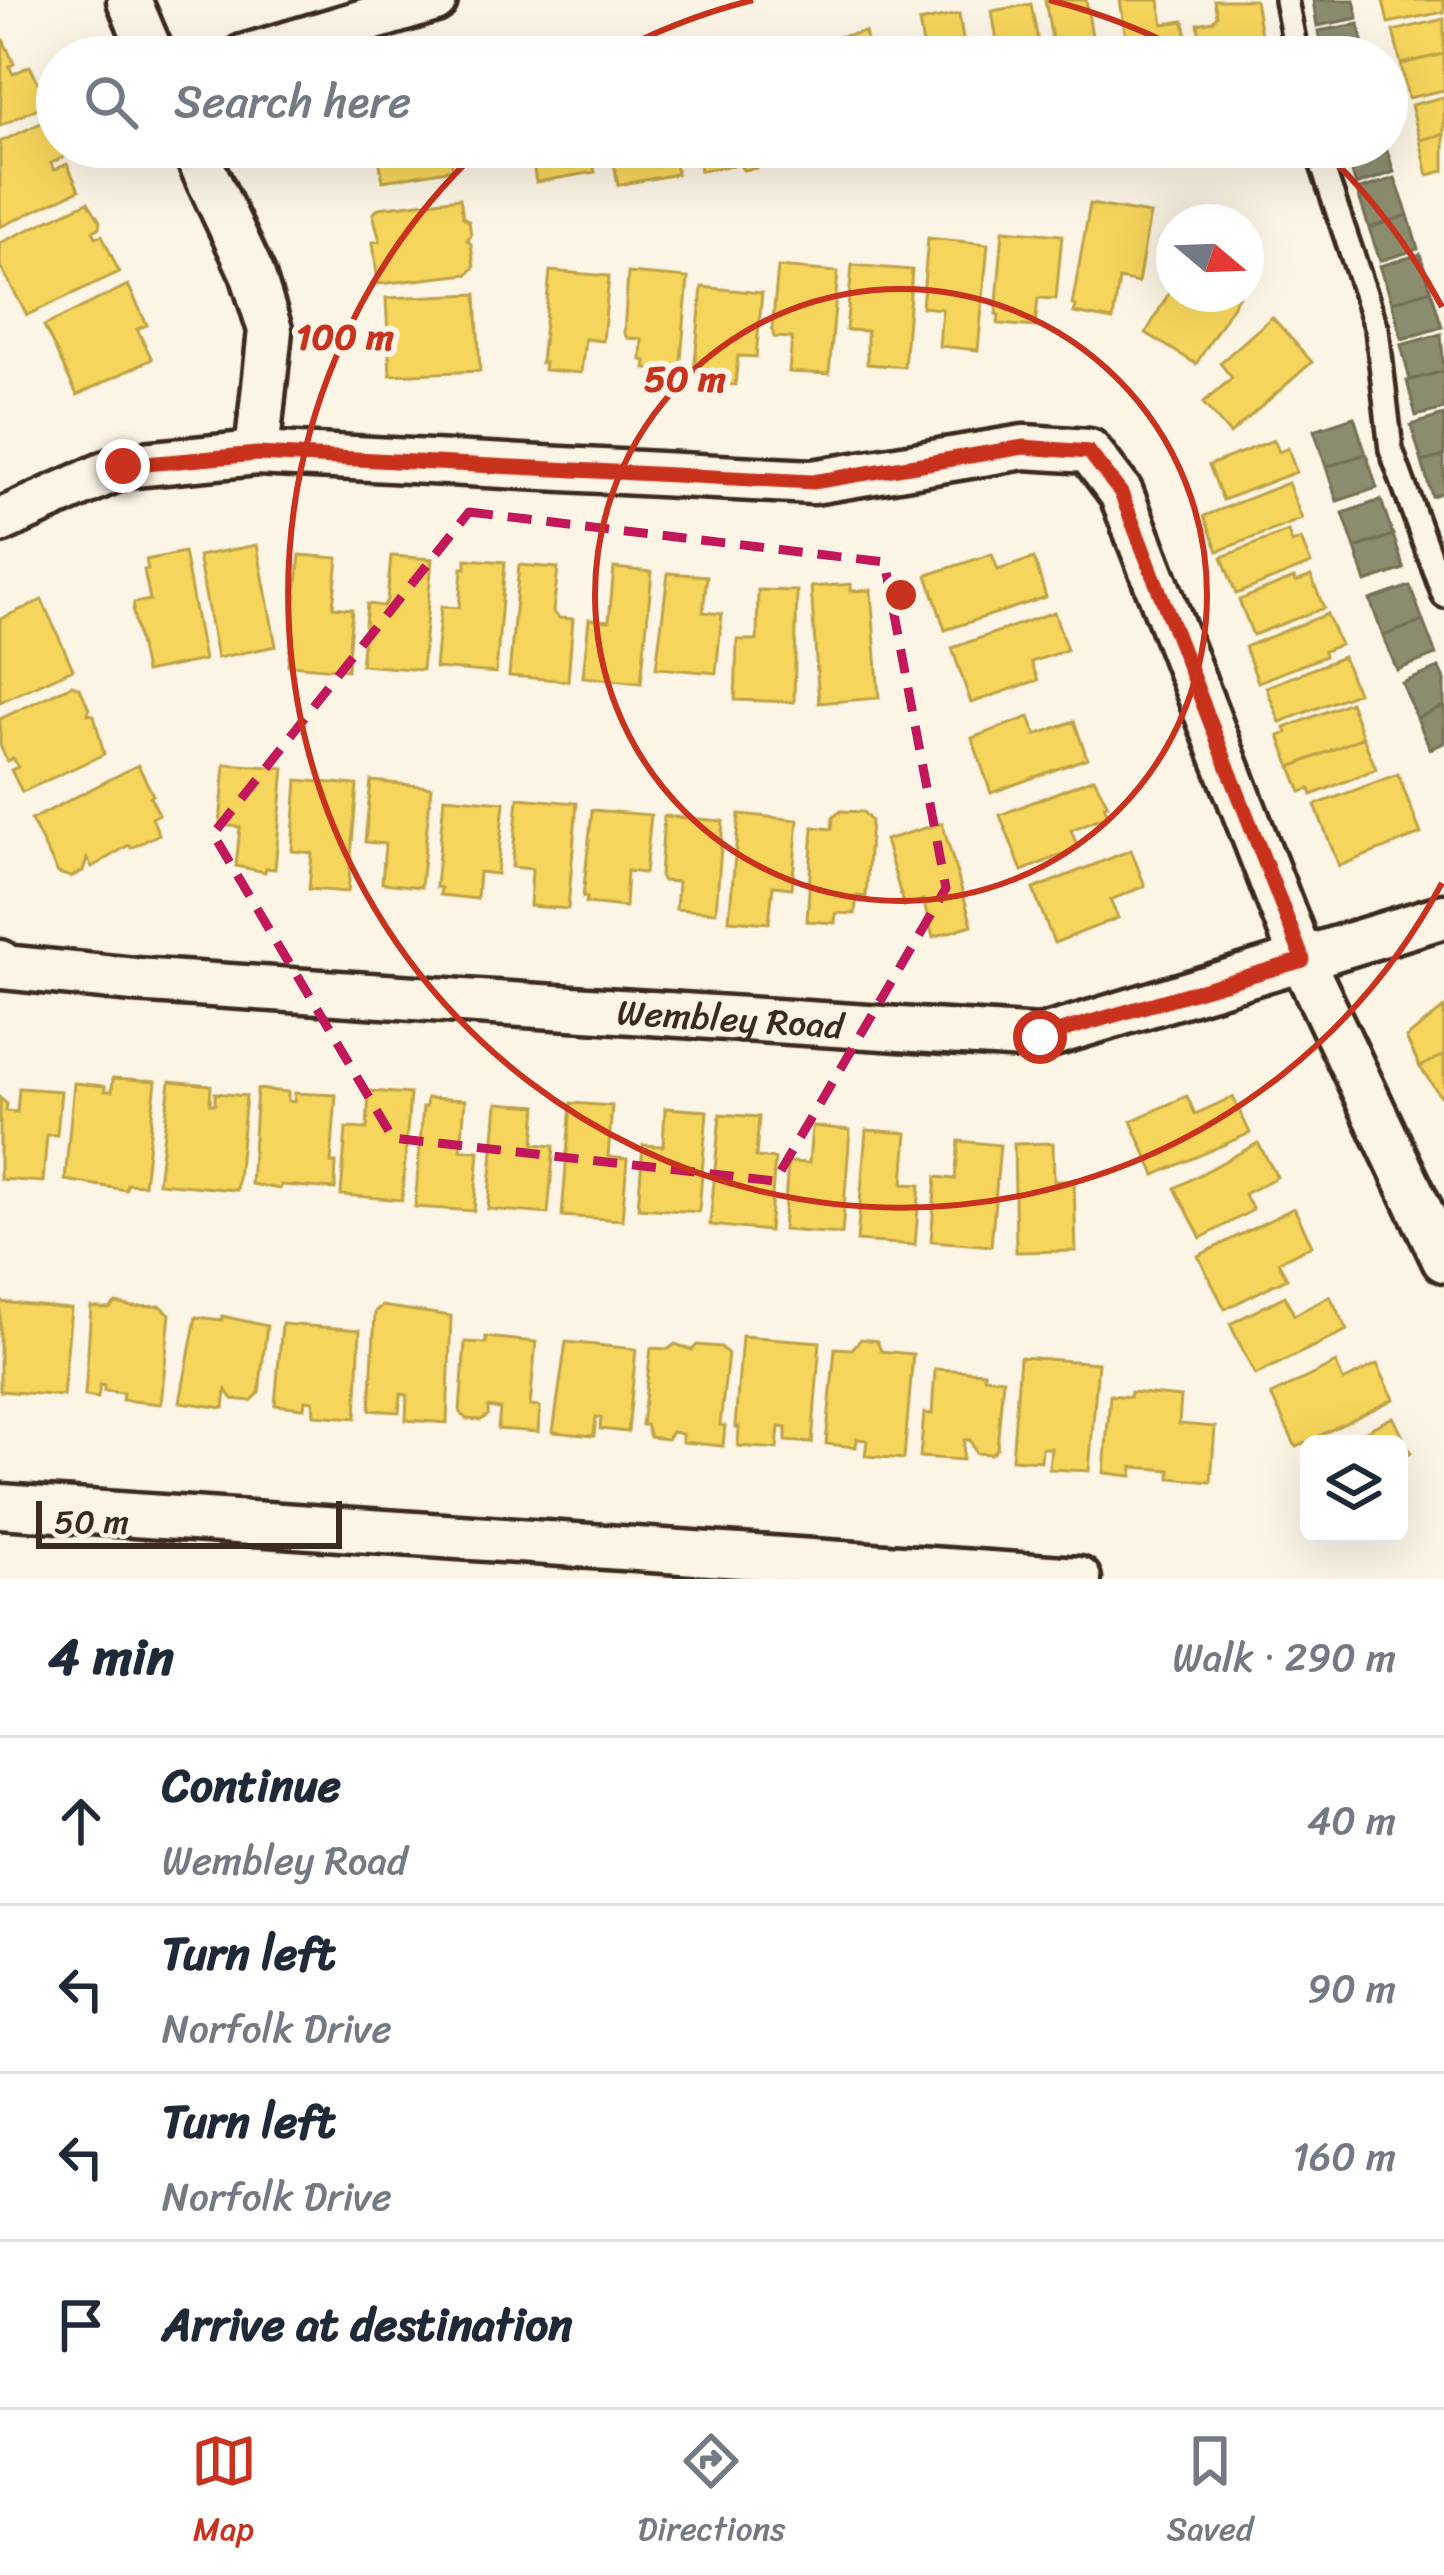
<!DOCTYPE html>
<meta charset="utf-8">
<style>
body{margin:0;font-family:Sriracha,sans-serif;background:#f6f6f7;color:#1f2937}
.controls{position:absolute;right:36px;bottom:36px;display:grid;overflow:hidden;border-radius:18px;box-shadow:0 12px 48px #0002}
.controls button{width:108px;height:108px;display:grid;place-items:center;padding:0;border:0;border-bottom:3px solid #e0e1e3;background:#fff;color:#1f2937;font:60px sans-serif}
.compass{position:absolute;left:1156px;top:204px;width:108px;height:108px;border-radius:50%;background:#fff;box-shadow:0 12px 48px #0002;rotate:109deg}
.scale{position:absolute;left:36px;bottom:30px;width:306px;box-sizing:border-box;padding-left:12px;border:6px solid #3b2a1e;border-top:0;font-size:33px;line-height:42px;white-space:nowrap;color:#3b2a1e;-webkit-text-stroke:9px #fcf5e5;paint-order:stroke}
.stop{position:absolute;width:36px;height:36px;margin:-27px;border:9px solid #c8321e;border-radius:50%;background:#fff}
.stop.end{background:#c8321e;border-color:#fff;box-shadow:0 3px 12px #0008}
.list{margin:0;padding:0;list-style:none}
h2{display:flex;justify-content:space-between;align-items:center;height:156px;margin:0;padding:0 48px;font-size:51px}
h2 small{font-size:39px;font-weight:400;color:#747a83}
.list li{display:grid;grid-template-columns:78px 1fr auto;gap:36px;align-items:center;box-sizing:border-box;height:168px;padding:0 48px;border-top:3px solid #e0e1e3}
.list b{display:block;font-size:45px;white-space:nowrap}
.list p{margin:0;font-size:39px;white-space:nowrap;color:#747a83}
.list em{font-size:39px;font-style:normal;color:#747a83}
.icon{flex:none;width:66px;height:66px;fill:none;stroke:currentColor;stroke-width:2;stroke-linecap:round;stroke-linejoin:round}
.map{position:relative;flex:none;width:1444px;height:1579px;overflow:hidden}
.search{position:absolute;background:#fff;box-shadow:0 12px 48px #0002;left:36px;right:36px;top:36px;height:132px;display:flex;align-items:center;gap:30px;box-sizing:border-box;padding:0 42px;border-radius:66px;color:#747a83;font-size:45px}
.sheet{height:828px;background:#fff}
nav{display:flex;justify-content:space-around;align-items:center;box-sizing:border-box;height:168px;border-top:3px solid #e0e1e3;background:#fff;font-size:33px;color:#747a83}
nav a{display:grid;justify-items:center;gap:6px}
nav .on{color:#c8321e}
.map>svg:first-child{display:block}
</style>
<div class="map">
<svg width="1444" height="1579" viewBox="0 0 1444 1579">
<rect width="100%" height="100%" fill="#fcf5e5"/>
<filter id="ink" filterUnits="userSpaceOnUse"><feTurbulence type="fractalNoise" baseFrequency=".00833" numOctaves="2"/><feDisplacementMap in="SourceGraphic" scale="24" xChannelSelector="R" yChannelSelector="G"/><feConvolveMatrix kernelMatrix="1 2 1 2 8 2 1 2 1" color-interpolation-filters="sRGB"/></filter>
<g filter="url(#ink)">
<path fill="#f6d55c" stroke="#bea249" stroke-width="3" d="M 1045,0 L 1086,0 L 1092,36 L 1098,40 L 1112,38 L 1116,57 L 1055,57 Z
M 1120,0 L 1159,0 L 1163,24 L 1184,21 L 1190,57 L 1129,57 Z
M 1214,0 L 1255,0 L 1265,57 L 1203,57 L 1198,24 L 1213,21 L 1217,15 Z
M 1383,0 L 1444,0 L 1444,12 L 1388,23 Z
M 1031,4 L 1041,57 L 980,57 L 978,51 L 998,47 L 992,11 Z
M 959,14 L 966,57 L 925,57 L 919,22 Z
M 1444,19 L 1444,54 L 1401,64 L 1393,31 Z
M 865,32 L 870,57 L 829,57 L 826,39 Z
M 3,39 L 14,64 L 9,66 L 13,74 L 30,66 L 48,103 L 0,126 Z
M 1444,54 L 1444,90 L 1408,98 L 1401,64 Z
M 1444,97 L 1444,134 L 1420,140 L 1411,105 Z
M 56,116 L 57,147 L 70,147 L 73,153 L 51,163 L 54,170 L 67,164 L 79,190 L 0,227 L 0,142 Z
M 1444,134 L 1444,171 L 1428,175 L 1420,140 Z
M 377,147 L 449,147 L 453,169 L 383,181 Z
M 530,147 L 590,147 L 595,172 L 536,182 Z
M 611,147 L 672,147 L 677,174 L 618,185 Z
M 696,147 L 757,147 L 759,160 L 757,168 L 743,170 L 739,164 L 700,171 Z
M 460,198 L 463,217 L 469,221 L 471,235 L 467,240 L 471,244 L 474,267 L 468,274 L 378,284 L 373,242 L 380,241 L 373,214 L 379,208 Z
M 88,202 L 100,221 L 99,228 L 93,231 L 96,237 L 102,235 L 119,272 L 27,315 L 0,266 L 0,243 Z
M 1090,204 L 1150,214 L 1138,283 L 1119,279 L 1113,320 L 1074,313 L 1076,306 L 1072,305 Z
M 1003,230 L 1062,235 L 1056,299 L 1038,298 L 1035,327 L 998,324 L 999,315 L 996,314 Z
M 928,238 L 988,244 L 978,350 L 939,346 L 942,309 L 922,307 Z
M 852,265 L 912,270 L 904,367 L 867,364 L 867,331 L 846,330 Z
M 778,267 L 838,272 L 829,374 L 789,372 L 792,338 L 774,337 L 772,329 Z
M 550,271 L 609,276 L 603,341 L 585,339 L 581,373 L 544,370 L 545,363 L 541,363 Z
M 628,273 L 688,278 L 680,372 L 645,369 L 646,361 L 641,360 L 642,339 L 627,338 L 624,333 Z
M 1174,284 L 1174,294 L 1240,294 L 1196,364 L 1146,333 Z
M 128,285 L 147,325 L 137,329 L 152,359 L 77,395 L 44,326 Z
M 702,287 L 762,293 L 756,357 L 738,356 L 735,385 L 699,382 L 700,374 L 694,373 Z
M 476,294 L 480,371 L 390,375 L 386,298 Z
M 1272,317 L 1312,362 L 1230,434 L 1203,403 L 1232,378 L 1220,363 Z
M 1274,440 L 1279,452 L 1288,448 L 1296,472 L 1223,500 L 1209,465 Z
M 1288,483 L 1302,519 L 1218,551 L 1204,516 Z
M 1288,531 L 1292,543 L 1301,539 L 1311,564 L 1236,594 L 1222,557 Z
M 257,545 L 276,646 L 217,658 L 198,556 Z
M 184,552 L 204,660 L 145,672 L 133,612 L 134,603 L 150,600 L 144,570 L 148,569 L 146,560 Z
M 992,554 L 998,570 L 1034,558 L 1046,597 L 945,630 L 927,575 Z
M 300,555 L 338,558 L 333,607 L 352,609 L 347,670 L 288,665 Z
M 391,556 L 432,559 L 422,670 L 361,665 L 367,604 L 383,606 L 387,600 Z
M 466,559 L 505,562 L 496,673 L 435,668 L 441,607 L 459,608 L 462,568 L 466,568 Z
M 519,565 L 558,568 L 553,612 L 559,618 L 573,619 L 568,681 L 509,676 Z
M 614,568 L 652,572 L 641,683 L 583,677 L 589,619 L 609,621 Z
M 668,573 L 707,576 L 703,612 L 722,614 L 716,673 L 656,668 Z
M 1311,576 L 1324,608 L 1253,635 L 1239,600 L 1294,578 L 1296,582 Z
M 851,584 L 851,591 L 871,590 L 879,698 L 819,703 L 811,587 Z
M 758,590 L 797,591 L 794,702 L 735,700 L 737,640 L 757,640 Z
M 42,600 L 73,669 L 0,702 L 0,619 Z
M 1054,612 L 1067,650 L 1031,662 L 1038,680 L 971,703 L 952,648 Z
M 1327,614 L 1340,645 L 1324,651 L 1325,656 L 1258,682 L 1245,647 Z
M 1343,657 L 1357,693 L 1280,722 L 1266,687 Z
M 72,685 L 80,688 L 89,709 L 88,714 L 94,715 L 104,754 L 22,792 L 11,770 L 18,767 L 13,758 L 7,761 L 0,745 L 0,719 Z
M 1350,702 L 1363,737 L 1291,767 L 1279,736 L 1287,733 L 1285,728 Z
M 1029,717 L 1036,735 L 1074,721 L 1087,758 L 991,793 L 972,738 Z
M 1363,737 L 1376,769 L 1312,795 L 1310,789 L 1301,792 L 1291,767 Z
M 225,764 L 284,768 L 275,869 L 266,868 L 265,872 L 236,866 L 240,827 L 220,825 Z
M 138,765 L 153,795 L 150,796 L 159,814 L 152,818 L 159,834 L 131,848 L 129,845 L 92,867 L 87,859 L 83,871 L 71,877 L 58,873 L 31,820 Z
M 1398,774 L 1421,834 L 1339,866 L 1315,805 Z
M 1094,778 L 1108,805 L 1104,805 L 1108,815 L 1071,830 L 1078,848 L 1022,871 L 1000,815 Z
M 297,780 L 357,785 L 348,892 L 309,889 L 312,853 L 292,851 Z
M 371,781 L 431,787 L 421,887 L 382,883 L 385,844 L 365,842 Z
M 444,797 L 504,802 L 497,874 L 479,872 L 477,899 L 440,895 L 441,888 L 436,887 Z
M 518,798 L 577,803 L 568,909 L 530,906 L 532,869 L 512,867 Z
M 592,810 L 651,815 L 645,873 L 627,871 L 625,907 L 586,903 L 587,897 L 583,897 Z
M 841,811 L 863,812 L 871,821 L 866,897 L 857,896 L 855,914 L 836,913 L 835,923 L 807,921 L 813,827 L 832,829 L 833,817 Z
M 739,814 L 798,820 L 792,888 L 773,886 L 769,923 L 729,920 Z
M 664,816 L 723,821 L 716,912 L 676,909 L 678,882 L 663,881 L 660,876 Z
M 942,823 L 972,925 L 933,937 L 923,900 L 904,906 L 885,840 Z
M 1131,850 L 1145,886 L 1110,900 L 1118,918 L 1054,943 L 1033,889 Z
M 1444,1008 L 1444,1055 L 1420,1067 L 1406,1038 Z
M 1444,1055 L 1444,1094 L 1440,1096 L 1420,1067 Z
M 113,1078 L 156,1081 L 144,1185 L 127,1184 L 126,1190 L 65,1180 L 74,1083 L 105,1086 L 105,1091 L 112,1091 Z
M 170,1081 L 211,1085 L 210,1104 L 215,1104 L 215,1093 L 246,1096 L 237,1190 L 158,1183 Z
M 19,1088 L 61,1091 L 57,1135 L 47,1135 L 43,1182 L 0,1179 L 0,1098 L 7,1104 L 6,1111 L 17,1112 Z
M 257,1089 L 288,1092 L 288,1101 L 294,1102 L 295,1093 L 336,1095 L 331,1163 L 336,1163 L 335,1189 L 281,1185 L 280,1189 L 251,1184 Z
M 369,1091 L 410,1094 L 402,1200 L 341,1195 L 346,1128 L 367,1129 Z
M 1187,1096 L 1195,1114 L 1233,1097 L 1250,1133 L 1155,1175 L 1131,1121 Z
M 427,1098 L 465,1100 L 461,1150 L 479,1151 L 474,1211 L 415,1207 L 423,1107 L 426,1107 Z
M 497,1103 L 537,1106 L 534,1144 L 554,1146 L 548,1214 L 488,1209 Z
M 571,1103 L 612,1106 L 608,1157 L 627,1159 L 622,1220 L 562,1216 Z
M 665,1108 L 707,1111 L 699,1212 L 638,1208 L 643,1145 L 663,1146 Z
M 720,1114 L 759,1117 L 756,1157 L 775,1159 L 769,1231 L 710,1225 Z
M 812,1126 L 850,1130 L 842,1234 L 783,1230 L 788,1162 L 809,1163 Z
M 866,1130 L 907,1133 L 903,1184 L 920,1185 L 915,1245 L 857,1241 Z
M 959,1141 L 1000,1145 L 991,1246 L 931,1241 L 936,1177 L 955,1179 Z
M 1053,1143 L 1054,1181 L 1074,1181 L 1076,1251 L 1016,1252 L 1014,1144 Z
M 1258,1143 L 1277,1177 L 1244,1194 L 1253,1210 L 1201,1238 L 1175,1188 Z
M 1294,1208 L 1312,1245 L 1278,1262 L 1287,1278 L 1225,1309 L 1198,1256 Z
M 1285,1296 L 1294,1315 L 1330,1296 L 1347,1330 L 1255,1375 L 1230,1324 Z
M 0,1302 L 71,1309 L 63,1396 L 0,1391 Z
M 116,1303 L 133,1307 L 161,1306 L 170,1314 L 161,1404 L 122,1400 L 123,1393 L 104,1391 L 104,1385 L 100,1385 L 98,1398 L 85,1396 L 91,1307 L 109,1309 Z
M 381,1306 L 451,1316 L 447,1423 L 406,1420 L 407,1395 L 401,1394 L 399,1412 L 370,1410 L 375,1312 Z
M 222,1316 L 267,1326 L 259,1393 L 251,1401 L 233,1399 L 226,1390 L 224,1408 L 180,1402 L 196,1317 L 222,1320 Z
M 282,1324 L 360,1330 L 356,1418 L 314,1415 L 313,1401 L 305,1400 L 304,1408 L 275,1405 Z
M 742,1336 L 820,1342 L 812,1443 L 786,1441 L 786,1428 L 779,1427 L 777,1449 L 738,1446 L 739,1427 L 735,1427 Z
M 486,1337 L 536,1342 L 530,1406 L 540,1407 L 538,1432 L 498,1429 L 500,1409 L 488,1407 L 488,1415 L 481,1420 L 466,1419 L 460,1412 L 465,1342 L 486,1343 Z
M 861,1339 L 877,1341 L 881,1351 L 913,1354 L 904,1459 L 865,1456 L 867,1440 L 857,1439 L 856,1447 L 826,1444 L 835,1348 L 852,1349 Z
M 566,1342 L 636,1349 L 628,1432 L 600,1429 L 601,1418 L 596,1417 L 594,1436 L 553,1432 Z
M 675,1344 L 692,1350 L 697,1345 L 721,1347 L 728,1354 L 720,1425 L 725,1426 L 723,1446 L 682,1442 L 682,1434 L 672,1432 L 667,1439 L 650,1437 L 646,1425 L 642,1425 L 651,1348 L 669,1349 Z
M 1020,1357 L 1098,1363 L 1089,1471 L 1049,1469 L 1051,1448 L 1042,1448 L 1041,1461 L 1012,1459 Z
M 1336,1363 L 1343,1381 L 1377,1364 L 1394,1399 L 1296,1447 L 1271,1395 Z
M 935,1369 L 984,1372 L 984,1377 L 1003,1379 L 997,1449 L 991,1454 L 976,1453 L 970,1440 L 964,1440 L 963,1460 L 920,1457 L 924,1413 L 932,1414 Z
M 1131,1392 L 1181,1397 L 1179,1424 L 1215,1427 L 1211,1482 L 1170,1478 L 1170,1470 L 1133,1467 L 1132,1476 L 1104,1473 L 1110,1395 L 1130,1397 Z
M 1393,1417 L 1411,1453 L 1399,1459 L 1399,1444 L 1340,1444 Z"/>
<path fill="#8c8c6e" stroke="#746f56" stroke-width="3" d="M 1313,0 L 1354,0 L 1358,18 L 1317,26 Z
M 1359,24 L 1365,57 L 1323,57 L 1318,31 Z
M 1360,147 L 1386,147 L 1394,172 L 1356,185 L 1345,152 Z
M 1395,178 L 1408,215 L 1369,228 L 1357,190 Z
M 1408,215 L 1418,249 L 1380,261 L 1369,228 Z
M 1420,254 L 1431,290 L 1392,302 L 1380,266 Z
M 1431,290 L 1442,327 L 1402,339 L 1392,302 Z
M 1441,334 L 1444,371 L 1410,380 L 1401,345 Z
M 1444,371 L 1444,409 L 1416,416 L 1407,381 Z
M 1444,415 L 1444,456 L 1422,462 L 1411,425 Z
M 1354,417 L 1366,454 L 1326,467 L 1314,430 Z
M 1366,454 L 1377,488 L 1337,501 L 1326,467 Z
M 1444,456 L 1444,492 L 1432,496 L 1422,462 Z
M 1381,500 L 1393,535 L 1355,548 L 1343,513 Z
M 1393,535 L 1404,569 L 1366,582 L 1355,548 Z
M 1410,586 L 1423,621 L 1383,636 L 1370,600 Z
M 1423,621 L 1436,655 L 1397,670 L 1383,636 Z
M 1439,668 L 1444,679 L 1444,706 L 1417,718 L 1402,683 Z
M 1444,706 L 1444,743 L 1430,749 L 1417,718 Z"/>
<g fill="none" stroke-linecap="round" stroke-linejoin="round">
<defs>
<path id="service" d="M 1286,0 L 1297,57
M 1316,147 L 1377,329 L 1391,450 L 1444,596"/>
<g id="minor">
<path d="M 129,0 L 153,57"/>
<path d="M 243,57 L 435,0"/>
<path d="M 193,147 L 252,273 L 270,330 L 257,453"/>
<path d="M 0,521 L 123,466 L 257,453 L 813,482 L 1024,447 L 1089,451 L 1121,493 L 1302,960 L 1444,1260"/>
<path id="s1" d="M 0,962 L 3,967 L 134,980 L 1040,1038 L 1444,916"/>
<path d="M 0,1506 L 1079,1579"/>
</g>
</defs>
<use href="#service" stroke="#3b2a1e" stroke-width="30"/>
<use href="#minor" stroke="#3b2a1e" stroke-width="51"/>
<use href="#service" stroke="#fcf5e5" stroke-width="21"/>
<use href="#minor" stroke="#fcf5e5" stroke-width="42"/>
</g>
</g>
<g fill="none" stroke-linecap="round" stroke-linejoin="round" filter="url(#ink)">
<path stroke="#c8321e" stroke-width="15" d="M 123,466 L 257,454 L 813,482 L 1024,447 L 1089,452 L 1121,493 L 1303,960 L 1040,1037"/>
</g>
<path fill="none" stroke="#c2185b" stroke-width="9" stroke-dasharray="24 15" stroke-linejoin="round" d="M 469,512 L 884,562 L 946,888 L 775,1181 L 393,1138 L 213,834 Z"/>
<g fill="none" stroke="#c8321e" stroke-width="6">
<circle cx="901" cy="595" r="306"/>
<path d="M1442 883A613 613 0 1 1 479 150M609 56A613 613 0 0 1 753 0M1049 0A613 613 0 0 1 1193 56M1323 150A613 613 0 0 1 1442 307"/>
</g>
<g text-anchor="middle" stroke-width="12" stroke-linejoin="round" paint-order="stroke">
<g font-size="36" fill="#3b2a1e" stroke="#fcf5e5">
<text dy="13" stroke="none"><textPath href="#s1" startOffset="735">Wembley Road</textPath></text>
</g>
</g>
<circle cx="901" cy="595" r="18" fill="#c8321e" stroke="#fcf5e5" stroke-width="6"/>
<g font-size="36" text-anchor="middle" font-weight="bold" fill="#c8321e" stroke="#fcf5e5" stroke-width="12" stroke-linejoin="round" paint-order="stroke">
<text x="345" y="349">100 m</text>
<text x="685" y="391">50 m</text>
</g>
</svg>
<div class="controls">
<button><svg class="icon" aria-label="layers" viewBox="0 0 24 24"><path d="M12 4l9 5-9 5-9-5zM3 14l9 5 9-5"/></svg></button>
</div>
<svg class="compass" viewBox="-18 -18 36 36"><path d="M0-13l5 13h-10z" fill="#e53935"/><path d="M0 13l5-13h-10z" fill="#747a83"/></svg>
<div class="scale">50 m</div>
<div class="stop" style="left:1040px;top:1037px"></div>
<div class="stop end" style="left:123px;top:466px"></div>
<div class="search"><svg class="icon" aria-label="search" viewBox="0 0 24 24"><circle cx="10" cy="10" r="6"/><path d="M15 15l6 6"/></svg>Search here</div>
</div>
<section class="sheet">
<h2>4 min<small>Walk · 290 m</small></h2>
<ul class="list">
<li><svg class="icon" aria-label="ahead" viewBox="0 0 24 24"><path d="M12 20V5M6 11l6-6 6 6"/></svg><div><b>Continue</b><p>Wembley Road</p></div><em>40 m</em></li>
<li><svg class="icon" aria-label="left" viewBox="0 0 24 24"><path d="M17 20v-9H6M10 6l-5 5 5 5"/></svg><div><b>Turn left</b><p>Norfolk Drive</p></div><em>90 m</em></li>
<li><svg class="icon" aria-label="left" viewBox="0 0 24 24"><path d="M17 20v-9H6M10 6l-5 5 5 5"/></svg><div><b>Turn left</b><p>Norfolk Drive</p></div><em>160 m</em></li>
<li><svg class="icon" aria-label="arrive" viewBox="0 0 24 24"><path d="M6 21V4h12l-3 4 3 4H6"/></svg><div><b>Arrive at destination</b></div></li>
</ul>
</section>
<nav>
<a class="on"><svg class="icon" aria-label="map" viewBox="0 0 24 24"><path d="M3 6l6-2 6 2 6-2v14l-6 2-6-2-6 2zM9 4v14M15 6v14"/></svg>Map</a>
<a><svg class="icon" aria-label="directions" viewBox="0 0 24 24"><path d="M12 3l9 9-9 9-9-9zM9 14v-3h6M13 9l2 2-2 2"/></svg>Directions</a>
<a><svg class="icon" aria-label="saved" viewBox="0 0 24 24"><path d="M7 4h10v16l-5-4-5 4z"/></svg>Saved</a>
</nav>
